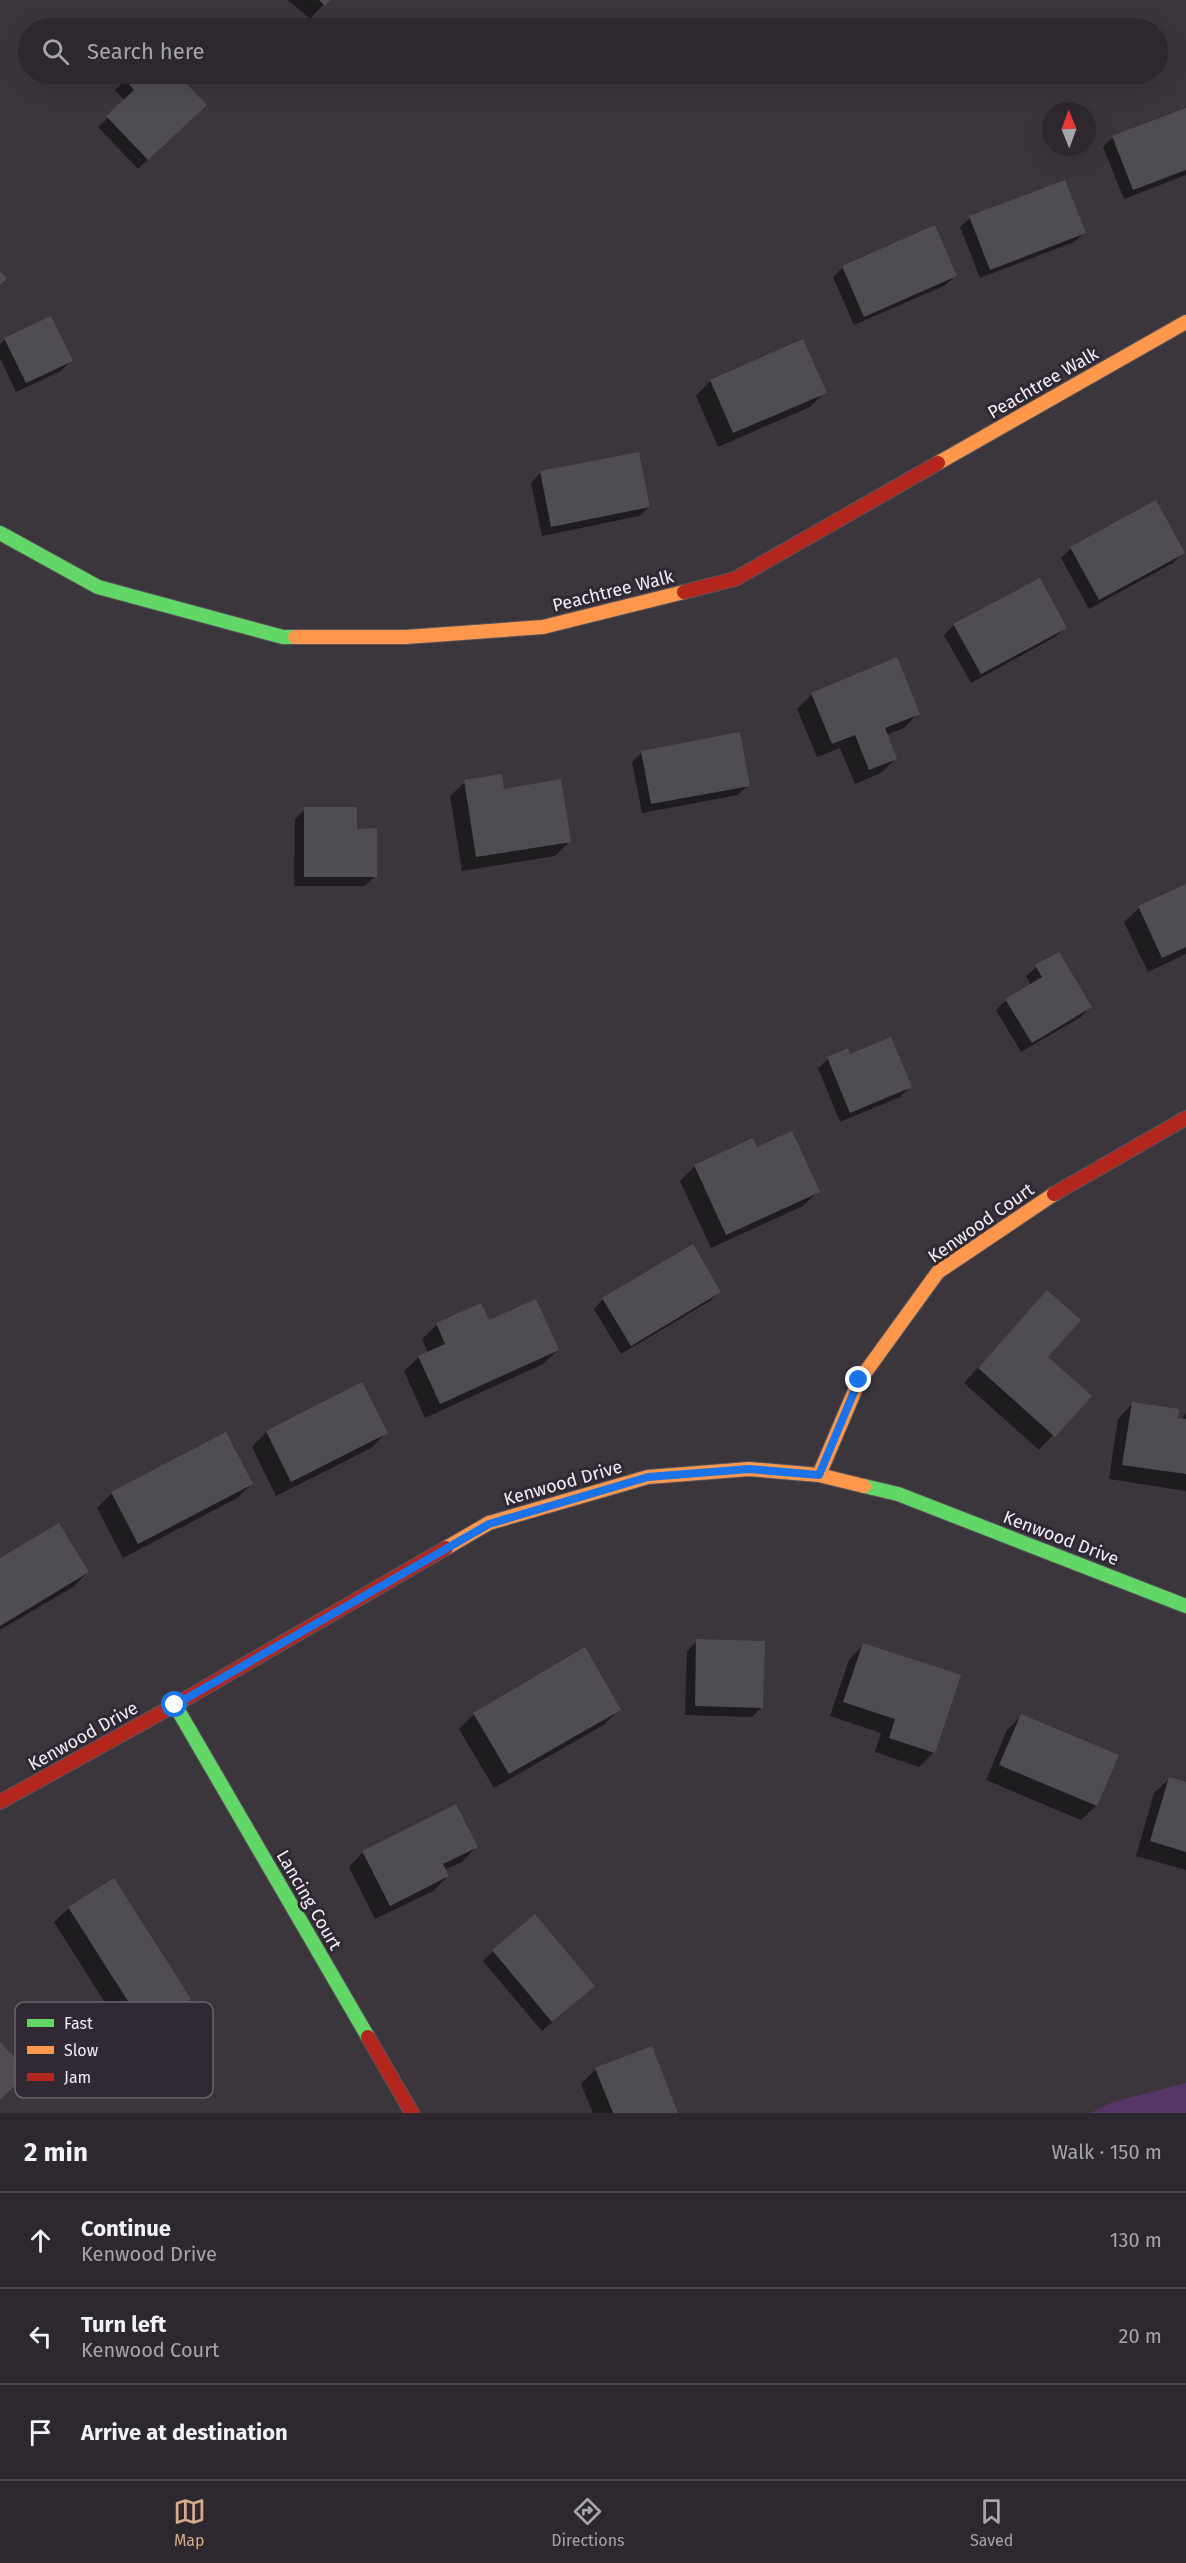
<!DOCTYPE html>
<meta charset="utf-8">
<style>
body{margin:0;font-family:"Fira Sans",sans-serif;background:#343035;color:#f1f3f6}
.compass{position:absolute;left:1042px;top:102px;width:54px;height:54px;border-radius:50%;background:#2c282d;box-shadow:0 6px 24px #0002;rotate:359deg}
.stop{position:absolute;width:18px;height:18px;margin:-14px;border:4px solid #1a73e8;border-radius:50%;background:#fff}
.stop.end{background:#1a73e8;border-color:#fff;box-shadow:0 2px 6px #0008}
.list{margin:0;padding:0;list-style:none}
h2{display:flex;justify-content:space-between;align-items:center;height:78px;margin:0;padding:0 24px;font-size:26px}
h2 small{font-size:20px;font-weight:400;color:#a6a6aa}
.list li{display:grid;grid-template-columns:39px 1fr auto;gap:18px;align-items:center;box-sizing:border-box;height:96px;padding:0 24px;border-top:2px solid #484449}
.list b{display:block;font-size:22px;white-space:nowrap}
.list p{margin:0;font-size:20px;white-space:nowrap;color:#a6a6aa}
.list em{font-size:20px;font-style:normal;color:#a6a6aa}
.icon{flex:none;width:33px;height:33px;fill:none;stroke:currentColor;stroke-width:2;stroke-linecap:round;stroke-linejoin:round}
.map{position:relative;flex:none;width:1186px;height:2113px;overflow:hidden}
.search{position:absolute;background:#2c282d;box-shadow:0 6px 24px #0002;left:18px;right:18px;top:18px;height:66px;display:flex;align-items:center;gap:15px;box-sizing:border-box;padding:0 21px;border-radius:33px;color:#a6a6aa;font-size:22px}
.sheet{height:366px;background:#2c282d}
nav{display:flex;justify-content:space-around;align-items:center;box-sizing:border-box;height:84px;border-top:2px solid #484449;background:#2c282d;font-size:16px;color:#a6a6aa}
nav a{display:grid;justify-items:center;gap:3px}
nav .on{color:#d6ab8b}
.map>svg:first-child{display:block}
</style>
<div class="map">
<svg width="1186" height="2113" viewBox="0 0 1186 2113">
<rect width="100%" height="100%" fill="#3a363c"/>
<path fill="#563666" d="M 1186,2083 L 1186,2113 L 1091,2113 L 1113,2102 Z"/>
<path fill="#0007" d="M 288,0 L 328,0 L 310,19 Z
M 132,74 L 175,74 L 205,105 L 138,169 L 98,127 L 125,101 L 115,90 Z
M 1186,109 L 1186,175 L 1124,199 L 1103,147 L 1113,137 Z
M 970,218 L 1084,233 L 1074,242 L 980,278 L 960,227 Z
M 843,267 L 956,275 L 946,285 L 854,325 L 833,277 Z
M 5,339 L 71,361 L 61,371 L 16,392 L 0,358 L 0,345 Z
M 710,381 L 825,392 L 810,407 L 718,447 L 696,396 Z
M 638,453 L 649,507 L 639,516 L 542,536 L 531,483 L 540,473 Z
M 1071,548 L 1183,553 L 1173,563 L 1089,609 L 1061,558 Z
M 954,625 L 1065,628 L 1055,637 L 971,683 L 944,635 Z
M 812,694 L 918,713 L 904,728 L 886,735 L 896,758 L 881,773 L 855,784 L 840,748 L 817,757 L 797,709 Z
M 642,752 L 748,785 L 738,795 L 642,813 L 632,762 Z
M 465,782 L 503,790 L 570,841 L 555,856 L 462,871 L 450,796 Z
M 305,809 L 356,830 L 375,876 L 365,886 L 294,886 L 295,819 Z
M 1186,886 L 1186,954 L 1148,972 L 1124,922 L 1139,908 Z
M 1036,967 L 1090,1007 L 1081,1017 L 1021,1052 L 996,1010 L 1006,1000 L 1031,985 L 1026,976 Z
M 849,1056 L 910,1087 L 900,1097 L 840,1122 L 818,1068 L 828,1059 Z
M 752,1140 L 756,1149 L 818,1191 L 803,1206 L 711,1248 L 680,1181 L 694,1167 Z
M 720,1291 L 710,1301 L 621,1354 L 594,1309 L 603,1299 Z
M 480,1305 L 488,1322 L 558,1350 L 543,1364 L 425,1418 L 404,1371 L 419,1357 L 428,1353 L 422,1339 L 437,1325 Z
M 1033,1307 L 1046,1357 L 1089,1396 L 1039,1450 L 964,1383 Z
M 362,1384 L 386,1433 L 371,1448 L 276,1496 L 252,1447 L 266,1432 Z
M 1132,1404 L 1176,1420 L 1182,1421 L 1186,1412 L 1186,1491 L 1109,1479 L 1118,1419 Z
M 226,1434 L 252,1484 L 237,1498 L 123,1558 L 97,1508 L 112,1493 Z
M 0,1560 L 88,1572 L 73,1587 L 0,1630 Z
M 697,1641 L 762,1707 L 752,1717 L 685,1715 L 687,1651 Z
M 863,1645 L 934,1752 L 919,1767 L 875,1752 L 881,1733 L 830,1716 L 849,1660 Z
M 619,1709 L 605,1724 L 494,1788 L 459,1729 L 474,1714 Z
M 1022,1715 L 1117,1756 L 1096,1806 L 1081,1820 L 986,1780 L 1007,1730 Z
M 1169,1779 L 1186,1783 L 1186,1870 L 1136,1856 L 1154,1793 Z
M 476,1847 L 462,1862 L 444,1870 L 448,1876 L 433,1891 L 375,1919 L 349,1867 L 363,1852 Z
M 69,1908 L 189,1999 L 174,2014 L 130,2042 L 54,1922 Z
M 493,1951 L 584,1995 L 542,2031 L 483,1961 Z
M 596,2069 L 676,2113 L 593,2113 L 581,2084 Z"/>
<path fill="#504d52" d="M 319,0 L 330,0 L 325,6 Z
M 129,74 L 177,74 L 207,105 L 148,160 L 106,116 L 134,90 L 124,79 Z
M 1186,108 L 1186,170 L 1133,190 L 1112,136 Z
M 1065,180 L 1086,233 L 990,270 L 969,216 Z
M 935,225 L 957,276 L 864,317 L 842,266 Z
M 0,272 L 7,278 L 0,285 Z
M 51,316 L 73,361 L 26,383 L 4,338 Z
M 803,339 L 827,393 L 733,433 L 710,380 Z
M 639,452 L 650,507 L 551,527 L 540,471 Z
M 1156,500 L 1185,553 L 1099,600 L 1070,547 Z
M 1040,578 L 1067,628 L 981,674 L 953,624 Z
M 897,657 L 920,714 L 885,728 L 897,759 L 869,770 L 855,735 L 832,744 L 811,693 Z
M 740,732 L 750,786 L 651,804 L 641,751 Z
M 502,774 L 504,789 L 561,779 L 571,842 L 476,857 L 464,780 Z
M 304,807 L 357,807 L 357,829 L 377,828 L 377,877 L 304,877 Z
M 1186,884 L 1186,947 L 1162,958 L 1138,906 Z
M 1059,952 L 1092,1007 L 1032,1043 L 1005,999 L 1042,977 L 1035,965 Z
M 891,1037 L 912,1087 L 850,1113 L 827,1057 L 848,1048 L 850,1054 Z
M 792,1131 L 820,1192 L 726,1235 L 694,1165 L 753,1138 L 757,1147 Z
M 693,1244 L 721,1292 L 631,1346 L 602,1298 Z
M 1047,1290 L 1081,1320 L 1048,1357 L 1092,1396 L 1055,1437 L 978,1368 Z
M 536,1299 L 559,1350 L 440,1404 L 418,1356 L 445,1344 L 436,1323 L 481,1303 L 489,1320 Z
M 362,1382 L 388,1433 L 291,1482 L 266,1431 Z
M 1132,1402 L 1179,1409 L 1178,1418 L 1186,1419 L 1186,1474 L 1122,1465 Z
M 226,1432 L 253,1484 L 138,1544 L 111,1492 Z
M 59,1523 L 89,1572 L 0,1626 L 0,1558 Z
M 696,1639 L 765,1641 L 763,1708 L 695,1706 Z
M 863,1643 L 961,1675 L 935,1753 L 889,1738 L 895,1719 L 843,1702 Z
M 585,1647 L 621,1710 L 509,1774 L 473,1713 Z
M 1021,1714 L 1119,1755 L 1097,1806 L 999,1765 Z
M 1169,1777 L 1186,1782 L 1186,1852 L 1150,1841 Z
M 456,1804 L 478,1847 L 443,1864 L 449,1876 L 390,1906 L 362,1851 Z
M 114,1878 L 191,1999 L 145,2028 L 68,1907 Z
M 535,1914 L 595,1986 L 552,2022 L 492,1950 Z
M 0,2042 L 29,2072 L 0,2100 Z
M 652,2046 L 678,2113 L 613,2113 L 595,2068 Z"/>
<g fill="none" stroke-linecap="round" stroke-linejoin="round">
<defs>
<path id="fast" d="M 0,533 L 98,587 L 283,637 L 295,637
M 864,1486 L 898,1494 L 1186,1606
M 175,1705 L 368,2037"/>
<path id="slow" d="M 938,463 L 1186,322
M 295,637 L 406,637 L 543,627 L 684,592
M 819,1475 L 859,1381 L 938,1272 L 1054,1194
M 446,1548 L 489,1523 L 648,1477 L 749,1469 L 819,1475 L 864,1486"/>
<path id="jam" d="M 684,592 L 735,579 L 938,463
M 1054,1194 L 1186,1118
M 0,1802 L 175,1705 L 446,1548
M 368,2037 L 412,2113"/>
</defs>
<use href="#fast" stroke="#58545a" stroke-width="16"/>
<use href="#slow" stroke="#58545a" stroke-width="16"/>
<use href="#jam" stroke="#58545a" stroke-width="16"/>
<use href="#fast" stroke="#63d668" stroke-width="14"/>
<use href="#slow" stroke="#ff974d" stroke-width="14"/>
<use href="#jam" stroke="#b3261e" stroke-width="14"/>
</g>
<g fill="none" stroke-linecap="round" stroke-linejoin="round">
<path stroke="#1a73e8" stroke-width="8" d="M 175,1705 L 489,1524 L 648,1477 L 749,1469 L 819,1475 L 859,1380"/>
</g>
<g text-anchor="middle" stroke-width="6" stroke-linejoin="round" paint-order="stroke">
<g font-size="18" fill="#f3eef6" stroke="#302934">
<text transform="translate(1043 383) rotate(-30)" y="6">Peachtree Walk</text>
<text transform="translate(613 591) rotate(-14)" y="6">Peachtree Walk</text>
<text transform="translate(981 1223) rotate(-35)" y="6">Kenwood Court</text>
<text transform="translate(563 1483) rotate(-16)" y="6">Kenwood Drive</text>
<text transform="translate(1061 1538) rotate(21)" y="6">Kenwood Drive</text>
<text transform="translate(83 1736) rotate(-29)" y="6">Kenwood Drive</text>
<text transform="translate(309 1900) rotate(60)" y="6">Lancing Court</text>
</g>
</g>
<rect x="15" y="2002" width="198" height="96" rx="9" fill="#302934" stroke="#6a646e" stroke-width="1.5"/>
<rect x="27" y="2019" width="27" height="8" fill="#63d668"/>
<rect x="27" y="2046" width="27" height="8" fill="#ff974d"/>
<rect x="27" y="2073" width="27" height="8" fill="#b3261e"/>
<g font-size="16" fill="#f3eef6">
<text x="64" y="2029">Fast</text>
<text x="64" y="2056">Slow</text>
<text x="64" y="2083">Jam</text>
</g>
</svg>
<svg class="compass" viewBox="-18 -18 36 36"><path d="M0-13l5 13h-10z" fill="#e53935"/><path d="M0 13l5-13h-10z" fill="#a6a6aa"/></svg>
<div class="stop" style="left:175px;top:1705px"></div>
<div class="stop end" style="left:859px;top:1380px"></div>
<div class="search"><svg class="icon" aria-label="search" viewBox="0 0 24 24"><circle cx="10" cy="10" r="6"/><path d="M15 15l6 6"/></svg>Search here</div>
</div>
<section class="sheet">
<h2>2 min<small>Walk · 150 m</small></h2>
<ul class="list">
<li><svg class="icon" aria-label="ahead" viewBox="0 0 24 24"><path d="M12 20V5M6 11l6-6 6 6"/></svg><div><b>Continue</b><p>Kenwood Drive</p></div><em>130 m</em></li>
<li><svg class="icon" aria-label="left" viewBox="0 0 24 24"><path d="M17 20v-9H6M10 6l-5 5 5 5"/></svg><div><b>Turn left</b><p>Kenwood Court</p></div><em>20 m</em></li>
<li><svg class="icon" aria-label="arrive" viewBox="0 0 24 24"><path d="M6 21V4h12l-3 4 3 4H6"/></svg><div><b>Arrive at destination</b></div></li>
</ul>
</section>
<nav>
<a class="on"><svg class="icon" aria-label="map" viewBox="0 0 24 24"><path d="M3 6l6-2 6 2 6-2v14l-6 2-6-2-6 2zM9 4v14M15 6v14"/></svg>Map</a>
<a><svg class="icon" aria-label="directions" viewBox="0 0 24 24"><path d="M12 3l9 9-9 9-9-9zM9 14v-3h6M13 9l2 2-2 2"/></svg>Directions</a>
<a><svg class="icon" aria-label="saved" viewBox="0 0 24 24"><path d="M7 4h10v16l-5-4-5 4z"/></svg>Saved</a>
</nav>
